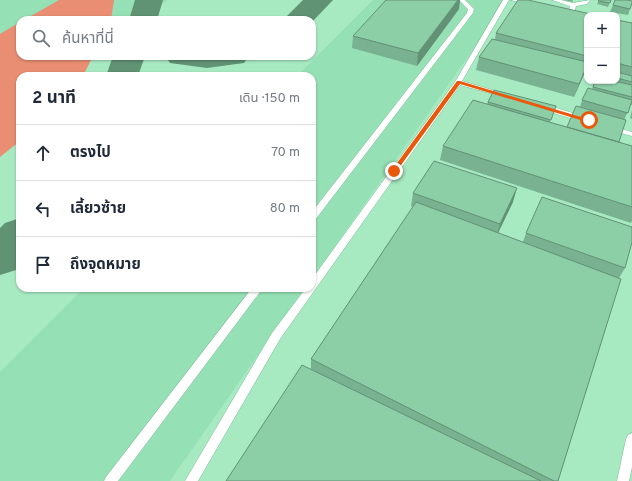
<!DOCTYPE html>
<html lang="th">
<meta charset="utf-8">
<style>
body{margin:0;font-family:Overpass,"Noto Sans Thai",sans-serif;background:#f2f2f3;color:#1f2937}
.controls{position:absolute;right:12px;top:12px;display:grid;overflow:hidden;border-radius:8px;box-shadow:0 1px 3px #0004}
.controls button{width:36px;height:36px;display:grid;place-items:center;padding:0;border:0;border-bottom:1px solid #e0e1e3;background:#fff;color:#1f2937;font:20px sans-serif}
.stop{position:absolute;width:12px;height:12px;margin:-9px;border:3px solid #ea580c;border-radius:50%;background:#fff}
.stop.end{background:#ea580c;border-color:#fff;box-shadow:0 1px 4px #0008}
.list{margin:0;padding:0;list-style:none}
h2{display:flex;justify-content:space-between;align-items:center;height:52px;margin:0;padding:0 16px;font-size:17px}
h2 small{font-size:13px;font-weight:400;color:#747a83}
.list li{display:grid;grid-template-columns:26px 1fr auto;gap:12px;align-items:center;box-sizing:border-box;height:56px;padding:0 16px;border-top:1px solid #e0e1e3}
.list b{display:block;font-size:15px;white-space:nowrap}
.list em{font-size:13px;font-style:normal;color:#747a83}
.icon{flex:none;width:22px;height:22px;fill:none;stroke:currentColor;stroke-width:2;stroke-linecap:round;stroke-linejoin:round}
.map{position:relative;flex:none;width:632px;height:481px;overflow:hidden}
.search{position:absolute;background:#fff;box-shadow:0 1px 3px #0004;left:16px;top:16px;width:300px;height:44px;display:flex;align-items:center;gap:10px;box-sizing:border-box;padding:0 14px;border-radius:12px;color:#747a83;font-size:15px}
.panel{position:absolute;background:#fff;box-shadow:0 1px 3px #0004;left:16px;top:72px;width:300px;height:220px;border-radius:12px}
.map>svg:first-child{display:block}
</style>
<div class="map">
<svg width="632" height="481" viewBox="0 0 632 481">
<rect width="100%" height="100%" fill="#a7eac2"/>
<path fill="#95e0b4" d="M 0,0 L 168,0 L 137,20 L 20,20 L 20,76 L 0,110 Z
M 373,0 L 508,0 L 312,279 L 312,76 L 297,76 Z
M 84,288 L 305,288 L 170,481 L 0,481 L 0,372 Z"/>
<path fill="#e98e72" d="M 59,0 L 114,0 L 111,20 L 24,20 Z
M 20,22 L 20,56 L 93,56 L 83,76 L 20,76 L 20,141 L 0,157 L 0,34 Z"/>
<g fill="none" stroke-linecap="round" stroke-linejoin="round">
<path fill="#609274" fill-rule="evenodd" d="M 135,0 L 163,0 L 157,20 L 129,20 Z
M 303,0 L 333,0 L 312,22 L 312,20 L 283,20 Z
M 113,56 L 145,56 L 138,76 L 106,76 Z
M 165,56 L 249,56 L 244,63 L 207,68 L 170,63 Z
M 20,218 L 20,264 L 16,270 L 0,275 L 0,228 L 5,223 Z"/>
<defs>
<path id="lane" d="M 459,0 L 465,0 L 474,9 L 473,13 L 315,220 L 312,221 L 312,212 L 467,13 L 468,9 Z
M 503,0 L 509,0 L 462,81 L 506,94 L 508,95 L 504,97 L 460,85 L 280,339 L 198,481 L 185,481 L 272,333 L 306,288 L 312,288 L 312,279 L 455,82 Z
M 511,0 L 523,0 L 532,3 L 529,5 Z
M 552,0 L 561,0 L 573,3 L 590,0 L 587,4 L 576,6 L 574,13 L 571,15 L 568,13 L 570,6 Z
M 540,105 L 546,105 L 586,117 L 587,119 L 583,121 L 580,121 L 540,109 Z
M 609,126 L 612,126 L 632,132 L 632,136 L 609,130 Z
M 252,288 L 263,288 L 118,481 L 104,481 L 106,477 Z
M 632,433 L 632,467 L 629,481 L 617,481 L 626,439 L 628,435 Z"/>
</defs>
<use href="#lane" stroke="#7bbe97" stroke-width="1"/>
<use href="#lane" fill="#fff" fill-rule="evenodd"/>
</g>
<path fill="#78b290" d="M 564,0 L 573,0 L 572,2 Z
M 599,0 L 611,0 L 608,7 L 597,4 Z
M 615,0 L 630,9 L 628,15 L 610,12 Z
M 459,9 L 417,66 L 352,48 L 353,36 Z
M 587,15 L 587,70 L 586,70 L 574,97 L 476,70 L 479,57 L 495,39 L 496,33 Z
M 617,20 L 632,23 L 632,105 L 631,105 L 624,120 L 619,142 L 632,146 L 632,221 L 631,223 L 440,160 L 443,146 L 487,104 L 488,102 L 556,106 L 550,122 L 567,127 L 612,116 L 580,107 L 582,100 L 592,89 L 595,81 L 617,81 Z
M 632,110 L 632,119 L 630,118 Z
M 413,193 L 513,202 L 498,233 L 523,242 L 526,233 L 625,268 L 619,278 L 558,481 L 226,481 L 311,369 L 311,359 L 413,207 L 411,206 Z"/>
<path fill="#629175" d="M 458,0 L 460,0 L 459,9 L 417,66 L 418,53 Z
M 587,66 L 583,76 L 574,97 L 579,84 Z
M 517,188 L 513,202 L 496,237 L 500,224 Z"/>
<path fill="#8ccfa7" stroke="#629175" d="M 386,0 L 458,0 L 418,53 L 353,36 Z
M 518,0 L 528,0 L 595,15 L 587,15 L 587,56 L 496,33 Z
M 599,0 L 611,0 L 610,3 L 598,1 Z
M 615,0 L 627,0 L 632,1 L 632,3 L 630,9 L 613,5 Z
M 617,20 L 632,23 L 632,67 L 617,63 Z
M 492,39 L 587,62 L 587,66 L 579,84 L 479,57 Z
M 617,72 L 632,76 L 632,82 L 617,78 Z
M 595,81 L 614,81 L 632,85 L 632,97 L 593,87 Z
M 588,88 L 632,100 L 628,113 L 582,100 Z
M 494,90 L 556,106 L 551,120 L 488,102 Z
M 473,100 L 632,146 L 632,207 L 443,146 Z
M 576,106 L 626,120 L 619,142 L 567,127 Z
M 434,161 L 517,188 L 500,224 L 413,193 Z
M 542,197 L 632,227 L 632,242 L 625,268 L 526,233 Z
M 416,202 L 621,279 L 558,481 L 554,481 L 311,359 Z
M 302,365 L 541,481 L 226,481 Z"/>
<path fill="#ea580c" d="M 457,81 L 460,81 L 591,120 L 587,122 L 460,84 L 396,172 L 392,172 L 392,170 Z"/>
</svg>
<div class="controls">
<button>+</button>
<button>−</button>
</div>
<div class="stop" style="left:589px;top:120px"></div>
<div class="stop end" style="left:394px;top:171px"></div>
<div class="search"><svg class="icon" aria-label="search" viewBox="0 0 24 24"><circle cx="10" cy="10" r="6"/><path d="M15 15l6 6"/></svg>ค้นหาที่นี่</div>
<section class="panel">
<h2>2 นาที<small>เดิน · 150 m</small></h2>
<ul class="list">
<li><svg class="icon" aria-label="ahead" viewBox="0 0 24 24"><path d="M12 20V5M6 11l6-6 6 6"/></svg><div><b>ตรงไป</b></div><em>70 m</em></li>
<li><svg class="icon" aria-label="left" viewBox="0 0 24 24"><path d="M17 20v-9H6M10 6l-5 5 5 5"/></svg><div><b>เลี้ยวซ้าย</b></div><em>80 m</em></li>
<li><svg class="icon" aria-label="arrive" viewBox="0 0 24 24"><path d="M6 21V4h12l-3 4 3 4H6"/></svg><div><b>ถึงจุดหมาย</b></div></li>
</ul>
</section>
</div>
